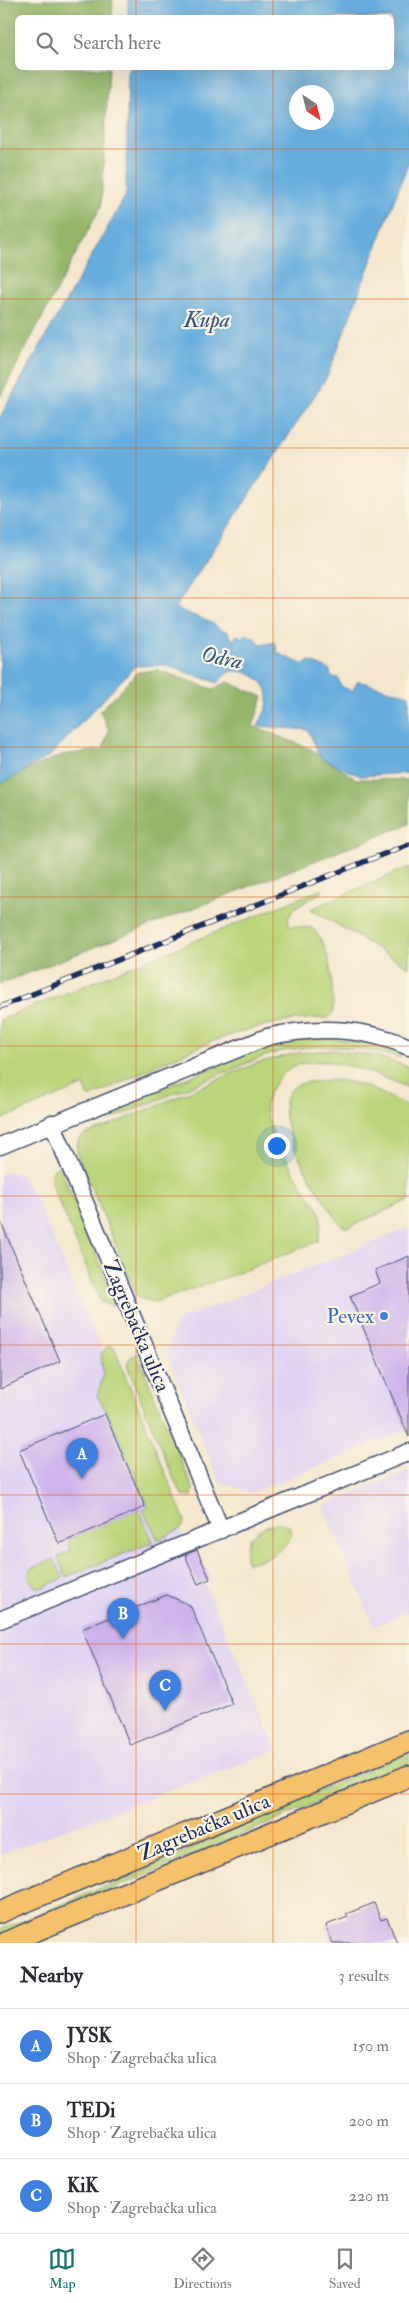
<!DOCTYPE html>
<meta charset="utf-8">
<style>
body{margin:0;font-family:"IM FELL Double Pica",serif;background:#f2f2f3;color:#2b2b33}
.compass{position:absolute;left:289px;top:85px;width:45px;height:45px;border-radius:50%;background:#fff;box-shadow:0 5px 20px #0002;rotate:145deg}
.you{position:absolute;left:276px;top:1145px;width:18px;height:18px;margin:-12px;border:4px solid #fff;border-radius:50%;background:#1a73e8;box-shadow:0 0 0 8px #1a73e833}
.badge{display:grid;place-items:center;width:32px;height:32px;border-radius:50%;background:#0f766e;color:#fff;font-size:16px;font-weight:700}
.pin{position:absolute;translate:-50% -41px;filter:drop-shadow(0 1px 2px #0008)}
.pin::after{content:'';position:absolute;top:26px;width:18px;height:15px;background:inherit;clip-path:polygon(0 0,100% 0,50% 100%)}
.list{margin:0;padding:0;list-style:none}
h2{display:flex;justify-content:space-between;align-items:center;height:65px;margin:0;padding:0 20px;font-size:21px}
h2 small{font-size:16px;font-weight:400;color:#7c7c81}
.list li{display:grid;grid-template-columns:32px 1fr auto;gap:15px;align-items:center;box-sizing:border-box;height:75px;padding:0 20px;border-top:1px solid #e1e1e2}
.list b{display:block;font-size:19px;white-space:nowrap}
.list p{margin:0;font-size:16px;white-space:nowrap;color:#7c7c81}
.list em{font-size:16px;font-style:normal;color:#7c7c81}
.icon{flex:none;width:28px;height:28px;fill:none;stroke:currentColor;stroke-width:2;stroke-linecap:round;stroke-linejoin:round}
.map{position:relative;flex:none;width:409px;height:1943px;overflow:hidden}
.search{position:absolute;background:#fff;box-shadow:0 5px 20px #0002;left:15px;right:15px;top:15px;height:55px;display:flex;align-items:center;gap:12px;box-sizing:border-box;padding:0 18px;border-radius:8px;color:#7c7c81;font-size:19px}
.sheet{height:290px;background:#fff}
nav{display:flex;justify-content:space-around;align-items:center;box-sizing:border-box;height:70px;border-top:1px solid #e1e1e2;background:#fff;font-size:14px;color:#7c7c81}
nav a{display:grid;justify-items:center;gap:2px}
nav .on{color:#0f766e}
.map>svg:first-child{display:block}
</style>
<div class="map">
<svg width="409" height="1943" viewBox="0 0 409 1943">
<rect width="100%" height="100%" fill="#fcf5e5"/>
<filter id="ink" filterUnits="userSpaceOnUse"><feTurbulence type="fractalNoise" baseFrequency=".02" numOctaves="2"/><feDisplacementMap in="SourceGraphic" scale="10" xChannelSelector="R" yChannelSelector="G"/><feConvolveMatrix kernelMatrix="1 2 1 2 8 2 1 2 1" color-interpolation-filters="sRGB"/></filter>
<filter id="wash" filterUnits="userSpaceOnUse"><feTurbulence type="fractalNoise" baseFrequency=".0096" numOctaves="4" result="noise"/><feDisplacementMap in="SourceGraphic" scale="20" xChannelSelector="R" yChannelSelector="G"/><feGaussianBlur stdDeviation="1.12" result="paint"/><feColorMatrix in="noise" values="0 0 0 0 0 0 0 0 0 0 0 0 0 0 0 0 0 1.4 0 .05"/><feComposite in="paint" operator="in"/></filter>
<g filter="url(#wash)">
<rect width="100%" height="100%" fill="#f4e7cd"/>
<path fill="#e1d4f3" d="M 6,1172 L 19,1174 L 33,1193 L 277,1750 L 0,1854 L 0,1174 Z
M 409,1228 L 409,1429 L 251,1493 L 219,1481 L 167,1353 L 177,1321 Z
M 409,1471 L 409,1612 L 374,1626 L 323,1506 Z"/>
<path fill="#bad479" stroke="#6a826c" d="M 409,867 L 409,967 L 311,909 Z
M 322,889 L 322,892 L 295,907 L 288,918 L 289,926 L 312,928 C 333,949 332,985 333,1013 L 328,1018 C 241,1018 165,1062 89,1098 L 84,1085 L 0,1120 L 0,1020 Z
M 325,1038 L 372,1043 L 401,1054 L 400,1058 C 354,1045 308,1041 262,1057 L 102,1123 L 95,1122 L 93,1116 L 98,1114 L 249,1053 L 289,1041 Z
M 332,1050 L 376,1056 L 409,1067 L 409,1088 C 379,1075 315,1047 286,1071 C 276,1080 264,1096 266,1110 C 269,1133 294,1172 306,1192 C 310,1198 316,1204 319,1211 C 323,1220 320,1232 318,1241 L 238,1273 L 155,1302 L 138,1298 L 77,1153 C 74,1133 91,1133 106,1127 L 257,1063 L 297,1053 Z
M 331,1080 C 359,1080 385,1094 409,1108 L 409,1200 L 347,1228 L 341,1225 C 324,1200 262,1115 293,1088 C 303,1080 319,1082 331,1080 Z
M 59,1165 L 117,1304 L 112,1306 L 101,1302 L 51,1183 L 51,1172 Z
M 109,1345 L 114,1348 L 185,1521 L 182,1528 L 158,1540 L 143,1510 L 148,1506 L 108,1413 L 97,1396 L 103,1376 L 101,1354 Z
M 137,1354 L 193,1489 L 192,1496 L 184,1497 L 176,1484 L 131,1376 L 127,1363 L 131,1357 Z
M 139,1509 L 153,1542 L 66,1577 L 58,1557 L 71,1551 L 68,1540 Z
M 280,1523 L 289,1526 L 292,1534 C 283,1553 267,1559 247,1563 C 241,1539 257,1526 280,1523 Z
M 54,1559 L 63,1578 L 44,1587 L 35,1587 L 29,1578 L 30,1569 Z
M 409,1752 L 409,1764 L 0,1936 L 0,1930 L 143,1871 L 291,1802 Z"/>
<path fill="#93b669" stroke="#577264" d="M 0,0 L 113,0 L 112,17 L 18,18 L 18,68 L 109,68 L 101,206 L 0,397 Z
M 158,670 L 212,689 L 228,682 L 263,697 L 253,726 L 311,749 L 356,779 L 409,780 L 409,824 L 0,984 L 0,782 L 62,755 L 103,750 L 109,730 L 100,711 L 138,672 Z"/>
<path fill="#66addd" stroke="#406e9e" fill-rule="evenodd" d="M 128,0 L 409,0 L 409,161 L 327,377 L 175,608 L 212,623 L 221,630 L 227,631 L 233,641 L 237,635 L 244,638 L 246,634 L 256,639 L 261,645 L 275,642 L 278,653 L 304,665 L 309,661 L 330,670 L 331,677 L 338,678 L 341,686 L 352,691 L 358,681 L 409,695 L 409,773 L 360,776 L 321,758 L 308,730 L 258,726 C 262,717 269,707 268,697 C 268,681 248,670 234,671 C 227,672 222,678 218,683 L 165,665 L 135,666 L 51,755 L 0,785 L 0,417 L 126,195 L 128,68 L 392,68 L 392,18 L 128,17 ZM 296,92 L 326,92 L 326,122 L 296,122 Z"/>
<g id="blocks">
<path fill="#ceb3eb" d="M 0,1220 L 60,1361 L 0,1389 Z
M 409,1256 L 409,1437 L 350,1296 L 380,1283 L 375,1270 Z
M 105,1414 L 145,1507 L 59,1544 L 19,1450 Z
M 197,1550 L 210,1579 L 198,1584 L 185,1555 Z
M 167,1595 L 190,1605 L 232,1704 L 130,1745 L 82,1629 Z
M 374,1903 L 381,1920 L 387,1918 L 397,1943 L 332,1943 L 326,1925 L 348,1917 L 346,1914 Z"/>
</g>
</g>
<g filter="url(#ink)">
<use href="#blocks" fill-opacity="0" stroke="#3c4b6f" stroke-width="1"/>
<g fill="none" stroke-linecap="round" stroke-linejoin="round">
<defs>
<path id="minor" d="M 52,1123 L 221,1530
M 0,1146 L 267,1037 C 315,1026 363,1027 409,1047
M 0,1620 L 409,1452"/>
<path id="major" d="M 0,1912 L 409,1741
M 5,1943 L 409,1776"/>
</defs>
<use href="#minor" stroke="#3c4b6f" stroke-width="19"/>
<use href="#major" stroke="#3c4b6f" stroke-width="24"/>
<use href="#minor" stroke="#fff" stroke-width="16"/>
<use href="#major" stroke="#f5c16b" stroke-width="21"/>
<defs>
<path id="rail" d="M 0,1007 L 409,844"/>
</defs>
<use href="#rail" stroke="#1b2f5e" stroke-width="5.5"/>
<use href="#rail" stroke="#fcf5e5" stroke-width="4" stroke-dasharray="11" stroke-linecap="butt"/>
</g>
</g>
<path fill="none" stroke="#de5710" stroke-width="1" stroke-opacity="0.55" d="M 136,0 L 136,18M 273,0 L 273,18M 136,68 L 136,1943M 273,68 L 273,1943M 0,149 L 409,149M 0,299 L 409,299M 0,448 L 409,448M 0,598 L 409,598M 0,747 L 409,747M 0,897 L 409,897M 0,1046 L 409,1046M 0,1196 L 409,1196M 0,1345 L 409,1345M 0,1495 L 409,1495M 0,1644 L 409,1644M 0,1794 L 409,1794"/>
<circle fill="#3f7fe0" stroke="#fcf5e5" stroke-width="2" cx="384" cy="1316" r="5"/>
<g text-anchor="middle" stroke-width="4.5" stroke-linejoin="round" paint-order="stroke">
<g font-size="21" fill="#366cbe" stroke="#fcf5e5" text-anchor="end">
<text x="374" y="1323">Pevex</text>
</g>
<g font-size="21" fill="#1b2f5e" stroke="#fcf5e5">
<text transform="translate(137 1326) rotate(67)" y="7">Zagrebačka ulica</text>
<text transform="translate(204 1827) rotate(-23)" y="7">Zagrebačka ulica</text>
</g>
<g font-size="22" font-style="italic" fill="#325584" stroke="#fcf5e5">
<text x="207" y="327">Kupa</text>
<text transform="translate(222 657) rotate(12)" y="8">Odra</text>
</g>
</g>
</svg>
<svg class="compass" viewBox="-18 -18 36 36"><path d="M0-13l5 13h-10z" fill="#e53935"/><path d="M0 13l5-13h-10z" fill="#7c7c81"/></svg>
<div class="you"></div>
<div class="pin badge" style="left:82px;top:1479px;background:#3f7fe0">A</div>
<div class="pin badge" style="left:123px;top:1639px;background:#3f7fe0">B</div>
<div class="pin badge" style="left:165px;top:1711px;background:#3f7fe0">C</div>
<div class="search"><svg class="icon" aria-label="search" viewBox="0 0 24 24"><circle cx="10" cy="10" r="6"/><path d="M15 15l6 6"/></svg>Search here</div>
</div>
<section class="sheet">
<h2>Nearby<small>3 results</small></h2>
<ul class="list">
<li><span class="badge" style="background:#3f7fe0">A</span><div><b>JYSK</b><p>Shop · Zagrebačka ulica</p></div><em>150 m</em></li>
<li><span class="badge" style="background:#3f7fe0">B</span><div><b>TEDi</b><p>Shop · Zagrebačka ulica</p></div><em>200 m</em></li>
<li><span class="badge" style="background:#3f7fe0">C</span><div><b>KiK</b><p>Shop · Zagrebačka ulica</p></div><em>220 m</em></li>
</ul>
</section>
<nav>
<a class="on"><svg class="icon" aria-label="map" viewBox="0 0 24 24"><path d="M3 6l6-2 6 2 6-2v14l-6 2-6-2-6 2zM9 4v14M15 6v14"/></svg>Map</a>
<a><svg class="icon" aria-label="directions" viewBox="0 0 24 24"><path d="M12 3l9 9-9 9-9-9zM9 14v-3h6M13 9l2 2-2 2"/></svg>Directions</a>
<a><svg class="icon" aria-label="saved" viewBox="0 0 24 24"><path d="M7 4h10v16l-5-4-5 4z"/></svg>Saved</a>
</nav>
